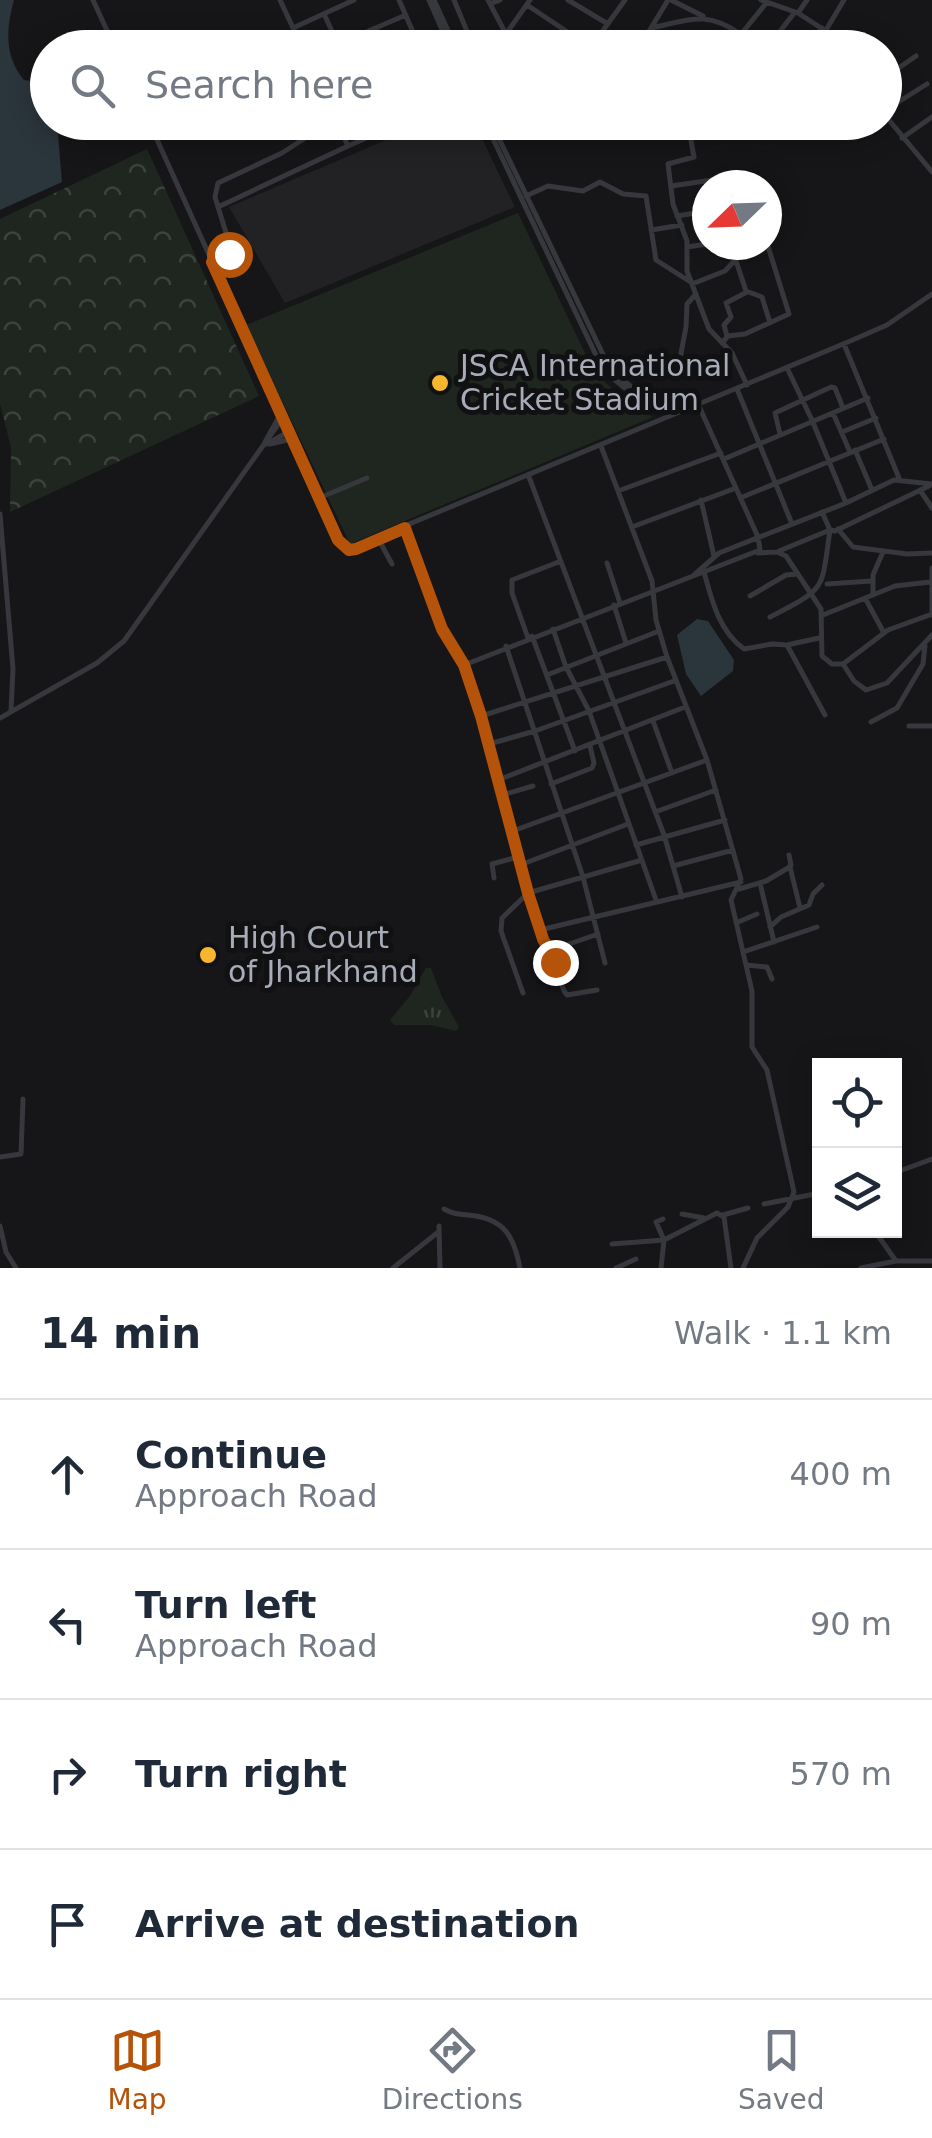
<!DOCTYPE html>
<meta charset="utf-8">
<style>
body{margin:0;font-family:"DejaVu Sans",sans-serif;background:#f2f2f3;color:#1f2937}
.controls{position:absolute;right:30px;bottom:30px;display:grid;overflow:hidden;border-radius:0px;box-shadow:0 5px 25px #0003}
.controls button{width:90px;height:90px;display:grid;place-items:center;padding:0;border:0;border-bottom:2px solid #e0e1e3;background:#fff;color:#1f2937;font:50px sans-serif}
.compass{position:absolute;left:692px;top:170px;width:90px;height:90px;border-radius:50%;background:#fff;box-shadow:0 5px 25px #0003;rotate:247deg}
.stop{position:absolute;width:30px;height:30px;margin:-22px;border:8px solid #b45309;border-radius:50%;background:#fff}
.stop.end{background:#b45309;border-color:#fff;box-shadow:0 2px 10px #0008}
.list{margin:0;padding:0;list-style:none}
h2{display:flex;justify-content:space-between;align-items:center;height:130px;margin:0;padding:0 40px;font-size:42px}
h2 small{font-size:32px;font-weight:400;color:#747a83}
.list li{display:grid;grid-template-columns:65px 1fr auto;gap:30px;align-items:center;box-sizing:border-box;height:150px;padding:0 40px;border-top:2px solid #e0e1e3}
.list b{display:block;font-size:38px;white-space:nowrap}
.list p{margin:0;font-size:32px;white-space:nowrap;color:#747a83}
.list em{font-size:32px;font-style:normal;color:#747a83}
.icon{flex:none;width:55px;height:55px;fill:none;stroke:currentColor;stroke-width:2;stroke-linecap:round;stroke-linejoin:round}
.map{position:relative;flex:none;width:932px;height:1268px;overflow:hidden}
.search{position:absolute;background:#fff;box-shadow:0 5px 25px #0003;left:30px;right:30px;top:30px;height:110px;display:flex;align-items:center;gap:25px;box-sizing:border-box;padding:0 35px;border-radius:55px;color:#747a83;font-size:38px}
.sheet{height:730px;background:#fff}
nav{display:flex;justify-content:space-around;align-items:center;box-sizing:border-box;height:140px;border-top:2px solid #e0e1e3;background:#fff;font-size:28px;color:#747a83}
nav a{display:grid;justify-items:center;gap:5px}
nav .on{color:#b45309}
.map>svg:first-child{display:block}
</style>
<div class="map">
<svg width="932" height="1268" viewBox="0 0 932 1268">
<defs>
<pattern id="grass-tufts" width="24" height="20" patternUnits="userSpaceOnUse" patternTransform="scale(2.5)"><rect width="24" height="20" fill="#1e261f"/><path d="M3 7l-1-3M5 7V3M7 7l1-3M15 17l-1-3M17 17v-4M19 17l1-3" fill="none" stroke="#3c433d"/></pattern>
<pattern id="forest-crowns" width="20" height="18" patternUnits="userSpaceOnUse" patternTransform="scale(2.5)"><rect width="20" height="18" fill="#1e261f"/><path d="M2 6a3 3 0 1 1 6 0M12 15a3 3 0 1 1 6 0" fill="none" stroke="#3c433d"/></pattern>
</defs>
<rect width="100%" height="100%" fill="#161618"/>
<path fill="#222225" d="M 474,122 L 515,207 L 285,303 L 229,207 L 426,123 Z"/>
<path fill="url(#grass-tufts)" d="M 426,968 L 431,968 L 442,997 L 459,1027 L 456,1031 L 431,1025 L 394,1025 L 390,1020 L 410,996 Z"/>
<path fill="url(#forest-crowns)" d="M 147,149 L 259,396 L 10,512 L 11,447 L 0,404 L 0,219 Z"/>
<path fill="#1e261f" d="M 518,213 L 593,370 L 619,396 L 653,417 L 350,544 L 246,325 Z"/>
<path fill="#2b353c" d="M 0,0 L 14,0 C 6,29 4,56 24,80 L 47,83 L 48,122 L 57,123 L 62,182 L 0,210 Z
M 697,619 L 708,621 L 734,660 L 733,671 L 701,696 L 686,674 L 677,635 Z"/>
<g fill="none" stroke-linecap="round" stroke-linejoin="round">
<path stroke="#37383d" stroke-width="5" d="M 93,0 L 115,48
M 280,0 L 293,28
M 399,0 L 420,48
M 429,0 L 450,48
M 434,0 L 456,48
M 454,0 L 474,48
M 488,0 L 507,36
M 568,0 L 608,24
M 671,0 L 703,16
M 761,0 L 798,13 L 841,41 L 845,48
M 490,4 L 500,0
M 527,5 L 587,45 L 592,45 L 599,36
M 798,13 L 807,0
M 324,14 L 338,44 L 406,15
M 375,28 L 383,48
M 651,28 C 689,20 706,10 740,34
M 826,30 L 844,0
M 303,48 L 293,28 L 354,0
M 496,48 L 530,0
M 618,48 L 599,36 L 625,0
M 639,48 L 668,0
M 730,48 L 767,2
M 767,48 L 795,12
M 806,48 L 822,28
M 884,78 L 916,56
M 884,111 L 927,84
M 884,114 L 932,172
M 149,122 L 338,540 L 349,549 L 848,342 L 887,325 L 932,294
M 337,122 L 348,146 L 403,122
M 485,122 L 603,370 L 631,393 L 678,412
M 491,122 L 611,371 L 637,391 L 690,409
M 567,122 L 570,134
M 902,138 L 932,117
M 691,141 L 694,157 L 668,164 L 673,204 L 687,241 L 687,271 L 709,329 L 732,353 L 747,385
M 671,186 L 726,178
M 526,196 L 548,186 L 583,191 L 600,182 L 623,194 L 646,196 L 656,260 L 689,281
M 218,207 L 348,146
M 677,216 L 707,211
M 651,230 L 682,225
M 687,247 L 707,244
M 736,261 L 746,291 L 762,297 L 770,323
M 212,262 L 231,249 L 215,197 L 218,183 L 282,153 L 330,122
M 692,284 L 725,271 L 749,245
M 727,336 L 724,325 L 731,317 L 726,303 L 747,292
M 722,343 L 728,336 L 745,334 L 789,314 L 767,243
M 844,344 L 899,478
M 787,368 L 812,420 L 846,503
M 678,369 L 686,327 L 687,304 L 696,294
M 737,389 L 792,524
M 833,413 L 850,452
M 842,432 L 876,418
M 780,434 L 775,413 L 831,387 L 835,388 L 843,408
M 265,442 L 280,415
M 267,444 L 288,432
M 270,444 L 292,439
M 601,446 L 652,581 L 656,620 L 667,657 L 707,760 L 741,879 L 731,900 L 752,991 L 752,1047 L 767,1070 L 794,1192 L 788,1207 L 757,1238 L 743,1268
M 855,450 L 872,490
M 724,459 L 868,398
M 529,477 L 664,835 L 682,897
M 920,490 L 932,508
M 618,491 L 721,453
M 319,498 L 367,478
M 740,498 L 884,439
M 701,500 L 714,556
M 822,512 L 830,530 L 835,531 L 929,486
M 0,514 L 13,669 L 11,710
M 632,527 L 736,488
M 405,528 L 442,629 L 464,665 L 481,716 L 528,893 L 564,991 L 567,995 L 597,990
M 838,529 L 853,547 L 907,554 L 932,553
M 379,540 L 392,564
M 758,553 L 777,552 L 786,556 L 821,609 L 822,656 L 832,664 L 843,664 L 854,681 L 866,690 L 887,683 L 932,635
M 607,563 L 620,603
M 704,572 C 712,601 719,631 744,649 L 772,644 L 787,645 L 819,638
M 694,575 L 719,553 L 846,503 L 894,480 L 932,484
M 827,584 L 871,581
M 873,595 L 873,575 L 883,552
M 750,596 L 786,575 L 798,574
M 865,598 L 884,633
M 614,605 L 626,643
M 823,615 L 895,586 L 930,582
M 932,615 L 932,568
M 770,617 C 828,587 821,591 830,530 L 779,551
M 553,629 L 566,667 L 589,711 L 656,900
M 532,636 L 575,751
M 528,638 L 512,593 L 512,580 L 561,561
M 787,645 L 825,715
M 506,646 L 583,877 L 605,963
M 843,664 L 888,630 L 932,614
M 464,665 L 760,550 L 758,537 L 699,406
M 547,675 L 659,631
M 481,716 L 667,657
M 0,718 L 97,663 L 124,641 L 282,419
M 653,721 L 672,773
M 871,722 L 897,708 L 923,664 L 925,646
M 909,726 L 932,726
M 489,744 L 535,731 L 674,681
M 498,780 L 685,707
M 551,784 L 592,768 L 594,763 L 590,746
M 502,795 L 533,786
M 655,812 L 716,790
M 510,832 L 707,760
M 636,845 L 725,820
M 520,865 L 628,824
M 673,866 L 733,850
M 790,867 L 800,908
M 494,878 L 492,864 L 518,857
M 760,883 L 774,942
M 739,889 L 766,881 L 788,868 L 791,865 L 789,855
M 736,923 L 757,914
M 770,927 L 781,917 L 809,905 L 813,894 L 822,885
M 540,930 L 741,882
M 549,951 L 598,934
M 743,952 L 817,927
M 746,965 L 767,967 L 772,979
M 523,993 L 501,931 L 502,918 L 528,893 L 642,860
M 0,1157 L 21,1154 L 23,1099
M 894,1173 L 932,1159
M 764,1204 L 820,1193
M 444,1209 C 453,1214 458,1214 468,1215 C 504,1218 514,1236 520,1268
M 682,1214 L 704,1218
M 723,1215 L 748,1208
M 0,1226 L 6,1252 L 16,1268
M 439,1226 L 440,1268
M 874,1230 L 896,1261
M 612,1244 L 664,1240 L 656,1222 L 663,1219
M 393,1268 L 437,1233
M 616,1268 L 636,1259
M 661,1268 L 664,1240 L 717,1213 L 724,1217 L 731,1268
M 861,1268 L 896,1261 L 932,1261"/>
</g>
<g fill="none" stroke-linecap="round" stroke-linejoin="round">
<path stroke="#b45309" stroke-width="12" d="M 229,254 L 212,262 L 338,540 L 349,550 L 356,549 L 405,528 L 442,629 L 464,665 L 481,716 L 528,893 L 543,939 L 555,962"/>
</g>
<g fill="#f8b62e" stroke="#111113" stroke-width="4">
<circle cx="440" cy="383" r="10"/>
<circle cx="208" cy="955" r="10"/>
</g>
<g text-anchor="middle" stroke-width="10" stroke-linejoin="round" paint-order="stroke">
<g font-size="30" fill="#a7acb8" stroke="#111113" text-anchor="start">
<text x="460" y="376">JSCA International<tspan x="460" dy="34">Cricket Stadium</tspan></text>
<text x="228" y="948">High Court<tspan x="228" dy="34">of Jharkhand</tspan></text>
</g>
</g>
</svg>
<div class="controls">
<button><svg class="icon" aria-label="locate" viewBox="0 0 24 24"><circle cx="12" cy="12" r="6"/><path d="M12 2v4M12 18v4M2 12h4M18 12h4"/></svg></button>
<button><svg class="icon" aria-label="layers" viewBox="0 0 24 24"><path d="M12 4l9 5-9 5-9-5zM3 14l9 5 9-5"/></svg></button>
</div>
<svg class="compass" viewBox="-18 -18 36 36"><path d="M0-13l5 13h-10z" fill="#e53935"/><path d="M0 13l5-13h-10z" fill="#747a83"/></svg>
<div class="stop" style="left:229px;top:254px"></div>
<div class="stop end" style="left:555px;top:962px"></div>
<div class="search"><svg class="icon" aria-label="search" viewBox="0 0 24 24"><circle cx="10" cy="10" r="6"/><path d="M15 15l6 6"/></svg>Search here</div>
</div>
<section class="sheet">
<h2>14 min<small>Walk · 1.1 km</small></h2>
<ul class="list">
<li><svg class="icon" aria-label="ahead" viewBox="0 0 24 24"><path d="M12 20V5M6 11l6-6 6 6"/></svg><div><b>Continue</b><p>Approach Road</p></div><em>400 m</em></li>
<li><svg class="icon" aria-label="left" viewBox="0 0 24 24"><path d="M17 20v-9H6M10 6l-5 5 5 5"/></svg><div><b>Turn left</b><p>Approach Road</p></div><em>90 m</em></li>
<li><svg class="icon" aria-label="right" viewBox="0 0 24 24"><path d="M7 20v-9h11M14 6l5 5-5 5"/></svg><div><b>Turn right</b></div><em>570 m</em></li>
<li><svg class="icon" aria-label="arrive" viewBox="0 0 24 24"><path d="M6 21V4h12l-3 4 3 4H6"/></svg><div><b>Arrive at destination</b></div></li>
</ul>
</section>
<nav>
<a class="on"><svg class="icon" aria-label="map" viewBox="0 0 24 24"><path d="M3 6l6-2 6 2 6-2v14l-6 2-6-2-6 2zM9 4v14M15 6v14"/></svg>Map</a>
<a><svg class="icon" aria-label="directions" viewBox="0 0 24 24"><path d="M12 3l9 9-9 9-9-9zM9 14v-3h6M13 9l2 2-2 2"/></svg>Directions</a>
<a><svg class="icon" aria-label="saved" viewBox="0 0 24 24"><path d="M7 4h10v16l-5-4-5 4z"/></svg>Saved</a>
</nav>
